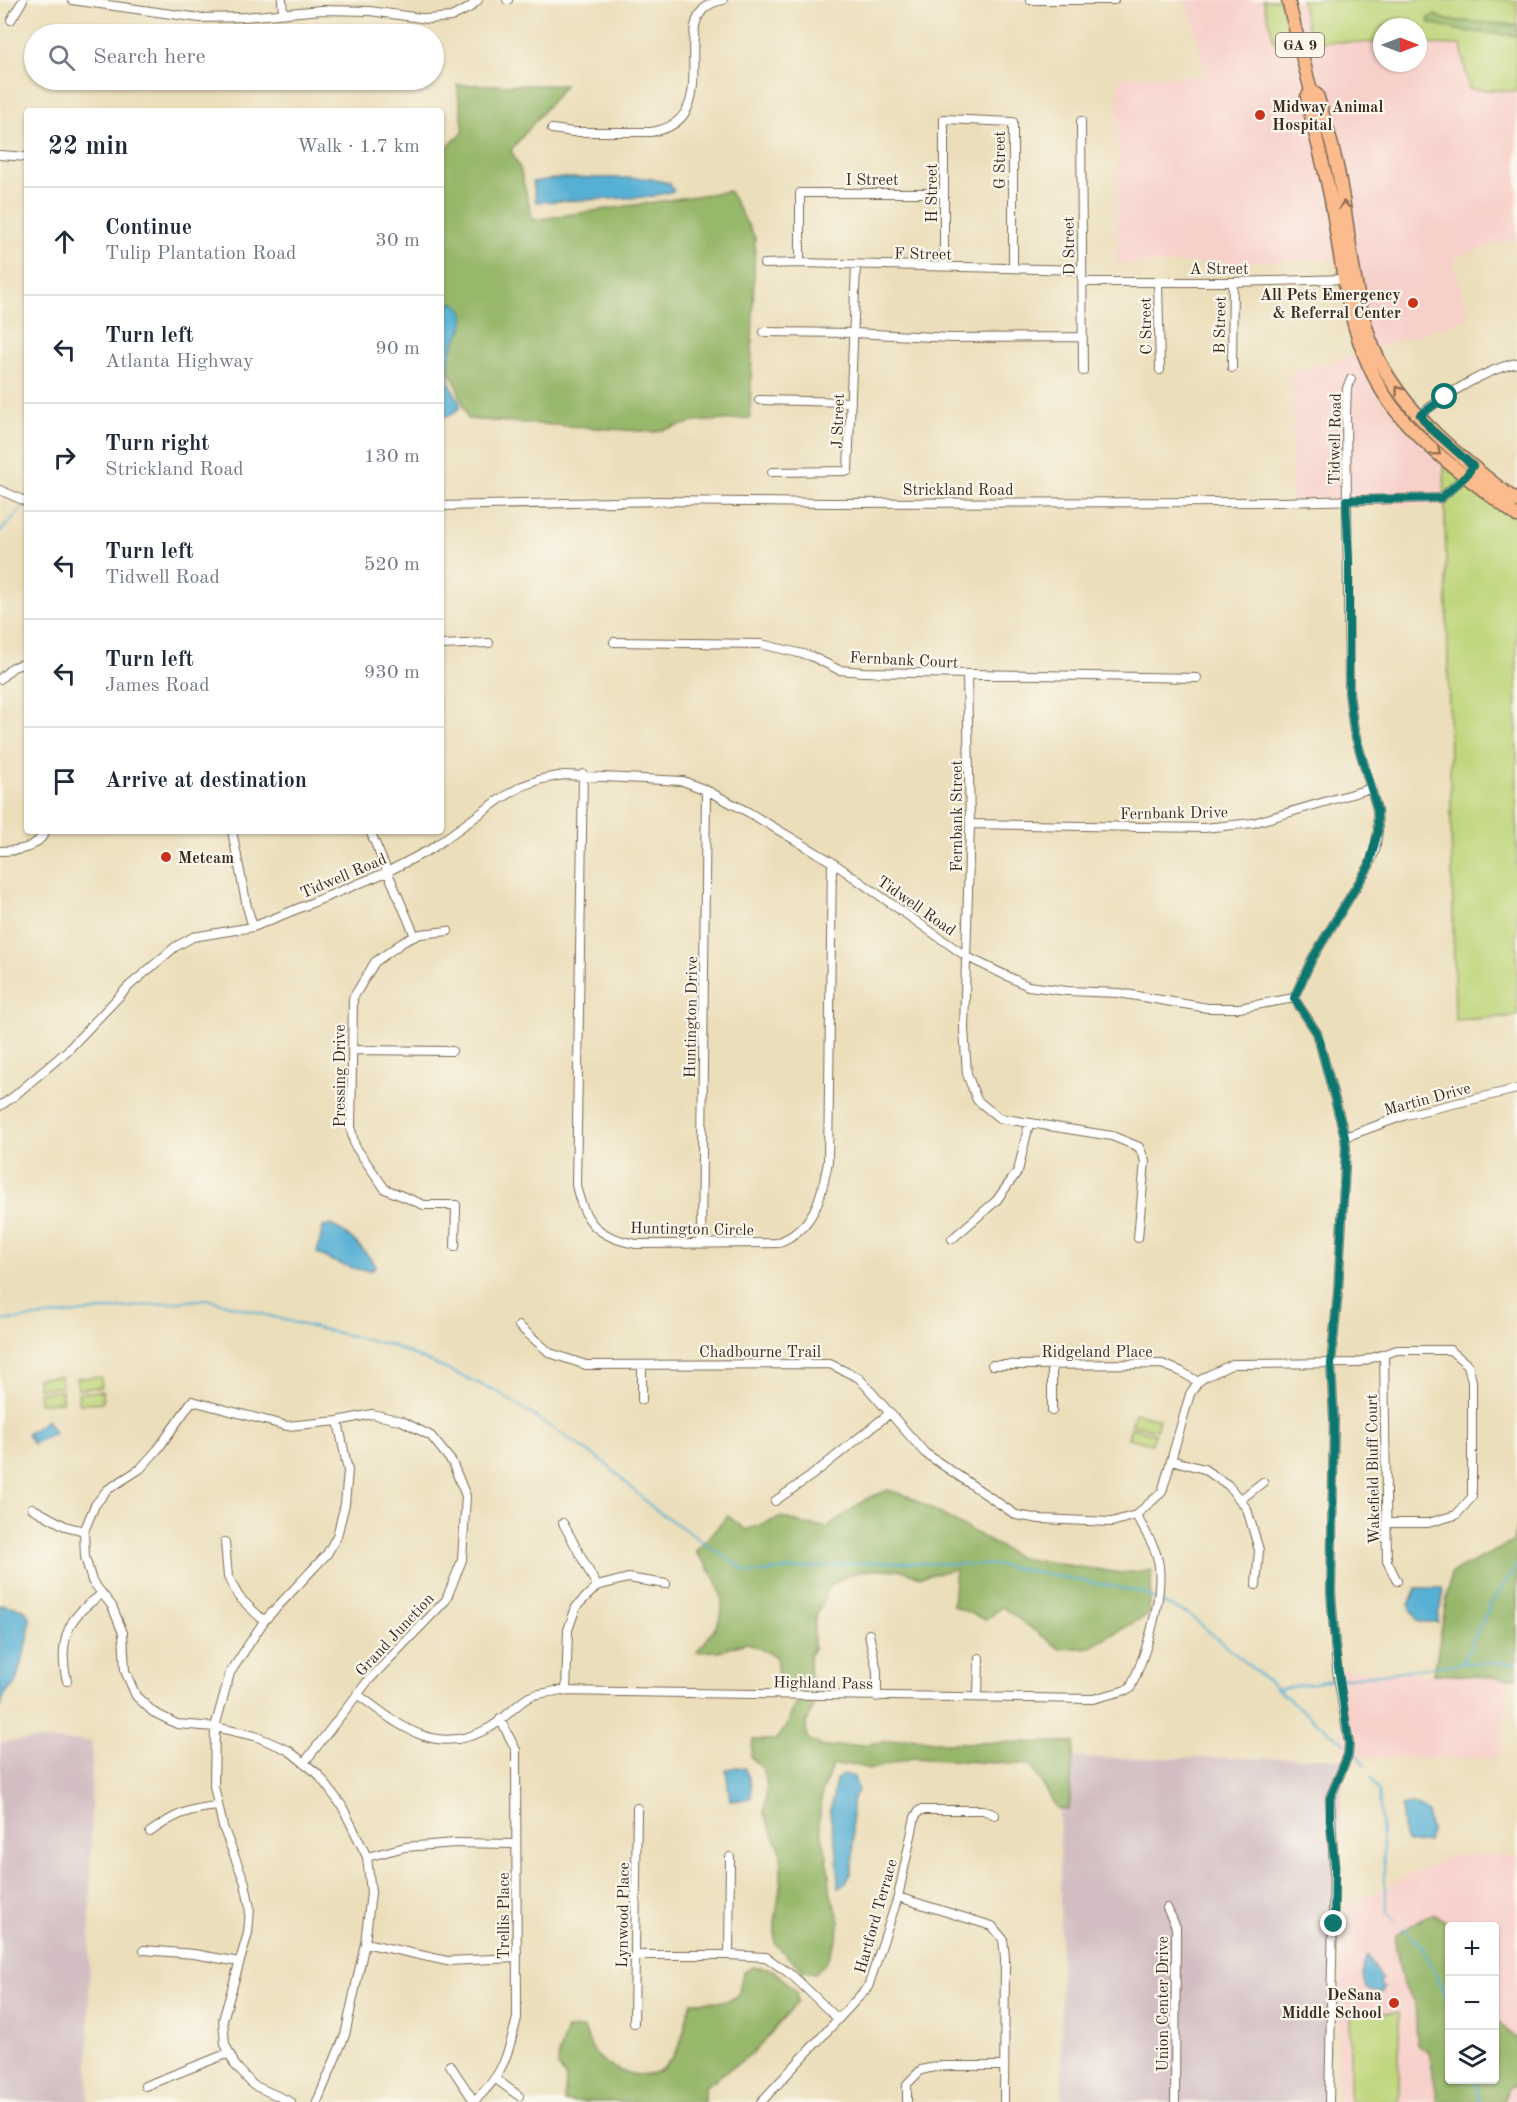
<!DOCTYPE html>
<meta charset="utf-8">
<style>
body{margin:0;font-family:"Old Standard TT",serif;background:#f2f2f3;color:#1f2937}
.controls{position:absolute;right:18px;bottom:18px;display:grid;overflow:hidden;border-radius:6px;box-shadow:0 2px 4px #0004}
.controls button{width:54px;height:54px;display:grid;place-items:center;padding:0;border:0;border-bottom:2px solid #e0e1e3;background:#fff;color:#1f2937;font:30px sans-serif}
.compass{position:absolute;left:1373px;top:18px;width:54px;height:54px;border-radius:50%;background:#fff;box-shadow:0 2px 4px #0004;rotate:90deg}
.stop{position:absolute;width:18px;height:18px;margin:-14px;border:4px solid #0f766e;border-radius:50%;background:#fff}
.stop.end{background:#0f766e;border-color:#fff;box-shadow:0 2px 6px #0008}
.list{margin:0;padding:0;list-style:none}
h2{display:flex;justify-content:space-between;align-items:center;height:78px;margin:0;padding:0 24px;font-size:26px}
h2 small{font-size:20px;font-weight:400;color:#747a83}
.list li{display:grid;grid-template-columns:39px 1fr auto;gap:18px;align-items:center;box-sizing:border-box;height:108px;padding:0 24px;border-top:2px solid #e0e1e3}
.list b{display:block;font-size:22px;white-space:nowrap}
.list p{margin:0;font-size:20px;white-space:nowrap;color:#747a83}
.list em{font-size:20px;font-style:normal;color:#747a83}
.icon{flex:none;width:33px;height:33px;fill:none;stroke:currentColor;stroke-width:2;stroke-linecap:round;stroke-linejoin:round}
.map{position:relative;flex:none;width:1517px;height:2102px;overflow:hidden}
.search{position:absolute;background:#fff;box-shadow:0 2px 4px #0004;left:24px;top:24px;width:420px;height:66px;display:flex;align-items:center;gap:15px;box-sizing:border-box;padding:0 21px;border-radius:33px;color:#747a83;font-size:22px}
.panel{position:absolute;background:#fff;box-shadow:0 2px 4px #0004;left:24px;top:108px;width:420px;height:726px;border-radius:6px}
.map>svg:first-child{display:block}
</style>
<div class="map">
<svg width="1517" height="2102" viewBox="0 0 1517 2102">
<rect width="100%" height="100%" fill="#fbf7ec"/>
<filter id="ink" filterUnits="userSpaceOnUse"><feTurbulence type="fractalNoise" baseFrequency=".0167" numOctaves="2"/><feDisplacementMap in="SourceGraphic" scale="12" xChannelSelector="R" yChannelSelector="G"/><feConvolveMatrix kernelMatrix="1 2 1 2 8 2 1 2 1" color-interpolation-filters="sRGB"/></filter>
<filter id="wash" filterUnits="userSpaceOnUse"><feTurbulence type="fractalNoise" baseFrequency=".008" numOctaves="4" result="noise"/><feDisplacementMap in="SourceGraphic" scale="24" xChannelSelector="R" yChannelSelector="G"/><feGaussianBlur stdDeviation="1.35" result="paint"/><feColorMatrix in="noise" values="0 0 0 0 0 0 0 0 0 0 0 0 0 0 0 0 0 1.4 0 .05"/><feComposite in="paint" operator="in"/></filter>
<g filter="url(#wash)">
<rect width="100%" height="100%" fill="#ebdeba"/>
<path fill="#f7d0ca" fill-rule="evenodd" d="M 1186,0 L 1301,0 L 1311,41 L 1382,43 L 1382,63 L 1418,63 L 1418,44 L 1461,45 L 1469,89 L 1517,91 L 1517,238 L 1453,258 L 1468,319 L 1367,351 L 1374,390 L 1401,423 L 1442,464 L 1443,505 L 1292,505 L 1293,389 L 1288,374 L 1367,351 L 1340,260 L 1117,264 L 1118,82 L 1124,76 L 1207,76 Z
M 1337,1670 L 1509,1678 L 1500,1758 L 1343,1758 Z
M 1450,1855 L 1517,1856 L 1517,2102 L 1337,2102 L 1341,1909 ZM 1450,1926 L 1494,1926 L 1494,2080 L 1450,2080 Z"/>
<path fill="#d2bec2" d="M 30,1740 L 92,1741 L 88,2102 L 0,2102 L 0,1742 Z
M 1059,1758 L 1343,1758 L 1327,2102 L 1062,2102 Z"/>
<path fill="#bfd67b" stroke="#7d804c" stroke-width="1.5" d="M 1263,0 L 1280,0 L 1291,41 L 1289,51 L 1284,52 L 1275,44 Z
M 1301,0 L 1517,0 L 1517,91 L 1469,89 L 1461,45 L 1418,44 L 1418,27 L 1382,27 L 1382,43 L 1311,41 Z
M 1444,462 L 1517,520 L 1517,1016 L 1455,1020 Z
M 61,1376 L 62,1387 L 38,1388 L 37,1378 Z
M 101,1377 L 102,1387 L 78,1389 L 77,1378 Z
M 62,1391 L 62,1402 L 39,1403 L 38,1392 Z
M 102,1391 L 103,1402 L 79,1404 L 78,1393 Z
M 1135,1413 L 1159,1419 L 1156,1430 L 1132,1424 Z
M 1131,1427 L 1155,1434 L 1152,1444 L 1128,1438 Z
M 1350,2013 L 1399,2013 L 1399,2102 L 1350,2102 Z"/>
<path fill="#97b76b" stroke="#697044" stroke-width="1.5" d="M 1434,15 L 1448,20 L 1517,25 L 1517,36 L 1462,31 L 1429,23 L 1428,19 Z
M 457,85 L 565,85 L 511,150 L 520,169 L 533,220 L 729,191 L 755,238 L 750,418 L 694,422 L 654,432 L 468,419 L 455,381 L 441,359 L 441,153 L 464,131 Z
M 888,1490 L 910,1497 L 1020,1558 L 1121,1573 L 1152,1570 L 1149,1614 L 1090,1647 L 1060,1649 L 1002,1607 L 986,1620 L 953,1606 L 956,1569 L 920,1577 L 905,1571 L 884,1569 L 863,1571 L 848,1575 L 829,1587 L 814,1622 L 814,1648 L 809,1657 L 810,1681 L 803,1689 L 787,1686 L 778,1674 L 776,1656 L 747,1643 L 718,1651 L 697,1652 C 705,1641 720,1625 722,1611 C 724,1590 710,1567 695,1552 L 728,1516 L 746,1530 L 782,1517 L 803,1524 L 828,1527 L 866,1499 Z
M 1517,1525 L 1517,1677 L 1509,1678 L 1434,1674 L 1451,1573 L 1513,1542 Z
M 805,1700 L 814,1705 L 806,1724 L 807,1738 L 823,1747 L 859,1745 L 915,1738 L 944,1743 L 1074,1742 L 1069,1810 L 1057,1808 L 1031,1765 L 912,1758 L 868,1770 L 855,1764 L 832,1766 L 822,1792 L 819,1822 L 827,1857 L 831,1895 L 840,1921 L 837,1938 L 826,1962 L 815,1973 L 804,1971 L 786,1955 L 775,1943 L 775,1923 L 781,1880 L 781,1851 L 764,1814 L 767,1785 L 762,1768 L 751,1757 L 753,1740 L 775,1740 L 786,1728 L 795,1704 Z
M 1434,1914 L 1445,1921 L 1449,1933 L 1450,2080 L 1494,2080 L 1495,2020 C 1504,2024 1508,2035 1517,2038 L 1517,2085 L 1509,2088 L 1503,2102 L 1438,2102 L 1429,2052 L 1422,2049 L 1417,2043 L 1415,2002 L 1403,1985 L 1395,1944 L 1396,1935 L 1427,1916 Z
M 753,1967 L 773,1970 L 796,1992 L 798,2002 L 754,2052 L 704,2087 L 704,2102 L 564,2102 L 566,2079 L 558,2066 L 559,2052 L 567,2029 L 584,2028 C 587,2035 589,2044 593,2050 C 606,2070 636,2081 659,2071 C 665,2068 673,2056 677,2050 C 685,2038 685,2016 692,2002 L 727,2001 L 738,1996 L 743,1973 Z"/>
<path fill="#57b0d4" stroke="#496d79" stroke-width="1.5" d="M 560,178 L 646,178 L 669,183 L 674,191 L 649,197 L 536,202 L 533,182 Z
M 453,302 C 478,316 455,335 451,352 C 448,362 447,376 451,386 C 454,394 460,398 460,407 L 453,414 L 441,417 L 441,307 Z
M 330,1225 C 348,1232 364,1250 375,1265 L 373,1270 C 356,1272 332,1262 317,1253 L 323,1227 Z
M 47,1420 L 55,1433 L 33,1444 L 27,1434 Z
M 1416,1588 L 1442,1588 C 1446,1601 1436,1610 1438,1622 L 1419,1622 L 1409,1605 Z
M 0,1604 L 24,1609 L 30,1618 L 28,1640 L 15,1684 L 5,1694 L 0,1709 Z
M 737,1767 L 744,1768 C 749,1776 753,1787 751,1797 L 746,1800 L 730,1800 L 726,1769 Z
M 844,1774 L 854,1777 L 858,1790 C 857,1793 854,1796 853,1799 C 847,1820 864,1874 839,1888 L 837,1853 L 830,1814 L 836,1780 Z
M 1411,1804 L 1419,1807 L 1427,1813 L 1431,1830 L 1428,1842 L 1408,1843 L 1404,1837 L 1401,1806 Z
M 1367,1955 L 1382,1979 L 1380,1982 L 1381,1986 L 1384,1988 L 1382,1993 L 1369,1991 C 1361,1982 1362,1964 1367,1955 Z"/>
<g fill="none" stroke-linecap="round" stroke-linejoin="round">
<path stroke="#57b0d4" stroke-width="2" d="M 0,532 L 25,505
M 0,1321 L 207,1299 L 303,1325 L 391,1345 L 498,1392 L 604,1462 L 653,1508 L 749,1573 L 873,1562 L 998,1565 L 1141,1592 L 1156,1599
M 1161,1602 L 1188,1614 L 1314,1720 L 1346,1744
M 1462,1663 L 1491,1604 L 1517,1565
M 1342,1679 L 1462,1663 L 1517,1663
M 1276,1689 L 1333,1680
M 1354,1751 L 1365,1766
M 1371,1777 L 1379,1792 L 1387,1913 L 1395,1920
M 1403,1928 L 1424,1949 L 1450,2008
M 1475,2080 L 1480,2102"/>
</g>
</g>
<g filter="url(#ink)">
<g fill="none" stroke-linecap="round" stroke-linejoin="round">
<defs>
<path id="street" d="M 72,0 L 200,18 L 244,17 L 322,10 L 370,11 L 428,19 L 451,17 L 469,8 L 478,0
M 282,0 L 283,12
M 507,0 L 508,0
M 1030,0 L 1114,0
M 11,20 L 23,0
M 1081,121 L 1083,371
M 552,129 L 573,132 L 651,132 C 733,120 658,10 723,0
M 0,155 L 27,157
M 800,263 L 800,193 L 944,193
M 764,264 L 800,263 L 1082,270
M 944,266 L 944,119 L 1013,122 L 1013,268
M 1083,282 L 1233,282 L 1348,279
M 1158,282 L 1160,370
M 764,332 L 854,333 L 952,338 L 1082,337
M 1232,368 L 1233,282
M 759,400 L 851,402
M 1420,415 C 1443,396 1487,369 1517,363
M 772,472 L 848,471 L 856,265
M 0,490 L 27,502
M 441,506 L 659,501 L 830,503 L 1281,502 L 1441,498 L 1468,474
M 614,642 L 761,644 L 811,656 L 839,670 L 863,672 L 1197,678
M 441,645 L 489,643
M 967,675 L 970,824 L 964,1029 L 967,1074 L 977,1100 L 999,1118 L 1112,1136 L 1139,1147 L 1145,1161 L 1138,1238
M 0,679 L 13,667 L 27,663
M 583,774 L 576,1185 C 584,1222 597,1237 636,1244 L 777,1243 C 815,1229 821,1197 828,1162 L 832,862
M 970,824 L 1204,828 L 1253,823 L 1372,788
M 232,831 L 247,907 L 253,927
M 370,831 L 415,936
M 0,851 C 19,851 36,849 46,831
M 448,931 L 420,934 L 403,942 L 375,962 L 353,998 L 351,1130 L 355,1146 L 385,1189 L 424,1205 L 456,1205 L 455,1247
M 1294,998 L 1317,1033 L 1345,1137 L 1346,1148 L 1338,1292 L 1331,1364 L 1334,1420 L 1331,1592 L 1337,1670 L 1349,1744 L 1348,1755 L 1330,1798 L 1334,1867 L 1329,2102
M 352,1050 L 452,1051
M 0,1106 L 13,1097 L 67,1051 L 129,986 L 175,947 L 193,937 L 253,927 L 387,872 L 431,849 L 499,800 L 522,786 L 542,779 L 564,775 L 683,781 L 706,790 L 748,812 L 832,862 L 967,957 L 1028,986 L 1067,991 L 1119,993 L 1208,1008 L 1239,1008 L 1294,998 L 1312,959 L 1369,866 L 1375,850 L 1378,831 L 1377,809 L 1354,731 L 1349,693 L 1346,414 L 1347,388 L 1351,379
M 1345,1137 L 1406,1115 L 1517,1089
M 952,1239 L 996,1201 L 1018,1171 L 1029,1124
M 701,1243 L 706,790
M 519,1326 L 550,1353 L 586,1365 L 830,1364 L 859,1378 L 925,1453 L 1016,1515 L 1040,1519 L 1112,1522 L 1136,1515 L 1162,1492 L 1190,1394 L 1198,1382 L 1205,1377 L 1233,1364 L 1356,1363 L 1397,1350 L 1450,1350 L 1468,1365 L 1472,1381 L 1472,1497 L 1456,1515 L 1428,1523 L 1386,1523
M 1384,1354 L 1387,1561 L 1397,1581
M 642,1365 L 642,1400
M 992,1365 L 1162,1364 L 1180,1371 L 1198,1382
M 1052,1411 L 1052,1365
M 1171,1460 L 1204,1469 L 1228,1485 L 1247,1509 L 1259,1550 L 1256,1585
M 1240,1500 L 1263,1482
M 775,1501 L 811,1476 L 890,1413
M 32,1508 L 65,1526 L 84,1531
M 563,1523 L 597,1586
M 225,1542 L 228,1577 L 239,1597 L 264,1621
M 869,1634 L 877,1671 L 877,1697
M 67,1681 C 61,1658 62,1630 80,1612 C 86,1605 95,1600 102,1593
M 566,1691 L 568,1630 L 576,1607 L 597,1586 L 628,1578 L 666,1584
M 357,1694 C 399,1725 435,1758 489,1728 C 504,1720 515,1705 529,1697 C 537,1693 548,1693 556,1691 L 1093,1699 L 1130,1689 C 1145,1656 1163,1603 1159,1566 C 1157,1548 1144,1530 1136,1515
M 978,1697 L 979,1658
M 304,1763 L 367,1682 L 446,1600 L 462,1560 L 466,1496 L 452,1462 L 431,1436 L 402,1421 L 372,1414 L 338,1421 L 287,1426 L 192,1401 L 158,1449 L 140,1469 L 107,1490 L 95,1505 L 84,1531 L 85,1557 L 92,1581 L 112,1606 L 123,1633 L 125,1671 L 136,1696 L 153,1712 L 177,1724 L 215,1727 L 255,1736 L 288,1750 L 318,1774 L 342,1806 L 367,1857 L 371,1893 L 365,1943 L 345,2035 L 317,2102
M 150,1832 C 176,1814 187,1809 218,1806
M 367,1857 L 405,1847 L 455,1843 L 516,1844
M 898,1897 L 992,1926 L 1003,1939 L 1005,1958 L 1004,2102
M 1167,1908 L 1176,1927 L 1175,2102
M 365,1943 L 447,1961 L 517,1958
M 144,1950 L 194,1954 L 239,1962
M 635,1955 L 729,1955 L 766,1957 L 793,1976 L 838,2019
M 729,1955 L 730,1857
M 634,2023 L 637,1808
M 450,2065 L 474,2101
M 496,2079 L 519,2096
M 145,2086 L 229,2053
M 291,2102 L 253,2085 L 235,2065 L 225,2044 L 223,2020 L 248,1933 L 250,1908 L 245,1883 L 223,1827 L 214,1786 L 215,1727 L 230,1673 L 264,1621 L 327,1554 L 337,1536 L 345,1504 L 348,1471 L 338,1421
M 473,2102 C 503,2076 508,2055 517,2018 L 516,1750 L 500,1719
M 761,2102 L 868,1987 L 898,1897 L 915,1817 L 920,1810 L 983,1810 L 995,1815
M 907,2102 L 907,2084 L 921,2070 L 939,2066 L 1004,2066"/>
<path id="primary" d="M 1288,0 L 1311,91
M 1311,91 L 1307,97 C 1314,132 1324,165 1331,200 C 1344,273 1348,351 1396,411 C 1430,453 1475,483 1517,516
M 1311,91 L 1317,95 C 1327,127 1337,159 1342,193 C 1351,244 1354,301 1374,349 C 1400,411 1465,462 1517,501"/>
</defs>
<use href="#street" stroke="#796955" stroke-width="10"/>
<use href="#primary" stroke="#796955" stroke-width="15"/>
<use href="#street" stroke="#fff" stroke-width="8"/>
<use href="#primary" stroke="#fbbb8d" stroke-width="12"/>
</g>
<defs><path id="oneway-chevron" d="M-2-3.5L2.5 0L-2 3.5" fill="none" stroke-width="1.6" stroke-linecap="round" stroke-linejoin="round" transform="scale(1.5)"/></defs>
<g stroke="#916b50">
<use href="#oneway-chevron" transform="translate(1344 205) rotate(-98)"/>
<use href="#oneway-chevron" transform="translate(1399 390) rotate(-126)"/>
<use href="#oneway-chevron" transform="translate(1437 452) rotate(40)"/>
</g>
</g>
<g fill="none" stroke-linecap="round" stroke-linejoin="round" filter="url(#ink)">
<path stroke="#0f766e" stroke-width="8" d="M 1334,1924 L 1335,1867 L 1330,1820 L 1330,1798 L 1348,1755 L 1349,1744 L 1335,1646 L 1331,1592 L 1334,1420 L 1331,1364 L 1338,1292 L 1346,1148 L 1345,1137 L 1317,1033 L 1294,998 L 1312,959 L 1369,866 L 1378,831 L 1377,809 L 1354,731 L 1349,693 L 1349,563 L 1346,500 L 1441,498 L 1466,476 L 1473,466 L 1430,428 L 1420,415 L 1445,397"/>
</g>
<g fill="#c8321e" stroke="#fbf7ec" stroke-width="2">
<circle cx="1260" cy="115" r="6"/>
<circle cx="1413" cy="303" r="6"/>
<circle cx="166" cy="857" r="6"/>
<circle cx="1394" cy="2003" r="6"/>
</g>
<g text-anchor="middle" stroke-width="4.5" stroke-linejoin="round" paint-order="stroke">
<rect fill="#fbf7ec" stroke="#75685c" stroke-width="1.5" x="1276" y="33" width="48" height="24" rx="4.5"/>
<g font-size="15" font-weight="bold" fill="#3b2a1e">
<text x="1300" y="50">GA 9</text>
</g>
<g font-size="16" font-weight="bold" fill="#3b2a1e" stroke="#fbf7ec" text-anchor="start">
<text x="1272" y="112">Midway Animal<tspan x="1272" dy="18">Hospital</tspan></text>
<text x="1401" y="300" text-anchor="end">All Pets Emergency<tspan x="1401" dy="18">&amp; Referral Center</tspan></text>
<text x="178" y="863">Metcam</text>
<text x="1382" y="2000" text-anchor="end">DeSana<tspan x="1382" dy="18">Middle School</tspan></text>
</g>
<g font-size="16" fill="#3b2a1e" stroke="#fbf7ec">
<text transform="translate(999 160) rotate(-90)" y="6">G Street</text>
<text x="872" y="185">I Street</text>
<text transform="translate(931 193) rotate(-90)" y="6">H Street</text>
<text transform="translate(1068 246) rotate(-91)" y="6">D Street</text>
<text transform="translate(923 253) rotate(1)" y="6">F Street</text>
<text x="1219" y="274">A Street</text>
<text transform="translate(1219 325) rotate(-89)" y="6">B Street</text>
<text transform="translate(1145 326) rotate(-91)" y="6">C Street</text>
<text transform="translate(837 421) rotate(-88)" y="6">J Street</text>
<text transform="translate(1334 439) rotate(-89)" y="6">Tidwell Road</text>
<text x="958" y="495">Strickland Road</text>
<text transform="translate(904 659) rotate(3)" y="6">Fernbank Court</text>
<text transform="translate(1174 812) rotate(-1)" y="6">Fernbank Drive</text>
<text transform="translate(956 816) rotate(-90)" y="6">Fernbank Street</text>
<text transform="translate(343 875) rotate(-23)" y="6">Tidwell Road</text>
<text transform="translate(917 905) rotate(35)" y="6">Tidwell Road</text>
<text transform="translate(690 1017) rotate(-89)" y="6">Huntington Drive</text>
<text transform="translate(339 1076) rotate(-90)" y="6">Pressing Drive</text>
<text transform="translate(1427 1098) rotate(-15)" y="6">Martin Drive</text>
<text transform="translate(692 1228) rotate(1)" y="6">Huntington Circle</text>
<text x="760" y="1357">Chadbourne Trail</text>
<text x="1097" y="1357">Ridgeland Place</text>
<text transform="translate(1372 1469) rotate(-91)" y="6">Wakefield Bluff Court</text>
<text transform="translate(394 1634) rotate(-47)" y="6">Grand Junction</text>
<text transform="translate(823 1682) rotate(1)" y="6">Highland Pass</text>
<text transform="translate(622 1915) rotate(-89)" y="6">Lynwood Place</text>
<text transform="translate(503 1916) rotate(-90)" y="6">Trellis Place</text>
<text transform="translate(875 1916) rotate(-74)" y="6">Hartford Terrace</text>
<text transform="translate(1162 2004) rotate(-90)" y="6">Union Center Drive</text>
</g>
</g>
</svg>
<div class="controls">
<button>+</button>
<button>−</button>
<button><svg class="icon" aria-label="layers" viewBox="0 0 24 24"><path d="M12 4l9 5-9 5-9-5zM3 14l9 5 9-5"/></svg></button>
</div>
<svg class="compass" viewBox="-18 -18 36 36"><path d="M0-13l5 13h-10z" fill="#e53935"/><path d="M0 13l5-13h-10z" fill="#747a83"/></svg>
<div class="stop" style="left:1445px;top:397px"></div>
<div class="stop end" style="left:1334px;top:1924px"></div>
<div class="search"><svg class="icon" aria-label="search" viewBox="0 0 24 24"><circle cx="10" cy="10" r="6"/><path d="M15 15l6 6"/></svg>Search here</div>
<section class="panel">
<h2>22 min<small>Walk · 1.7 km</small></h2>
<ul class="list">
<li><svg class="icon" aria-label="ahead" viewBox="0 0 24 24"><path d="M12 20V5M6 11l6-6 6 6"/></svg><div><b>Continue</b><p>Tulip Plantation Road</p></div><em>30 m</em></li>
<li><svg class="icon" aria-label="left" viewBox="0 0 24 24"><path d="M17 20v-9H6M10 6l-5 5 5 5"/></svg><div><b>Turn left</b><p>Atlanta Highway</p></div><em>90 m</em></li>
<li><svg class="icon" aria-label="right" viewBox="0 0 24 24"><path d="M7 20v-9h11M14 6l5 5-5 5"/></svg><div><b>Turn right</b><p>Strickland Road</p></div><em>130 m</em></li>
<li><svg class="icon" aria-label="left" viewBox="0 0 24 24"><path d="M17 20v-9H6M10 6l-5 5 5 5"/></svg><div><b>Turn left</b><p>Tidwell Road</p></div><em>520 m</em></li>
<li><svg class="icon" aria-label="left" viewBox="0 0 24 24"><path d="M17 20v-9H6M10 6l-5 5 5 5"/></svg><div><b>Turn left</b><p>James Road</p></div><em>930 m</em></li>
<li><svg class="icon" aria-label="arrive" viewBox="0 0 24 24"><path d="M6 21V4h12l-3 4 3 4H6"/></svg><div><b>Arrive at destination</b></div></li>
</ul>
</section>
</div>
